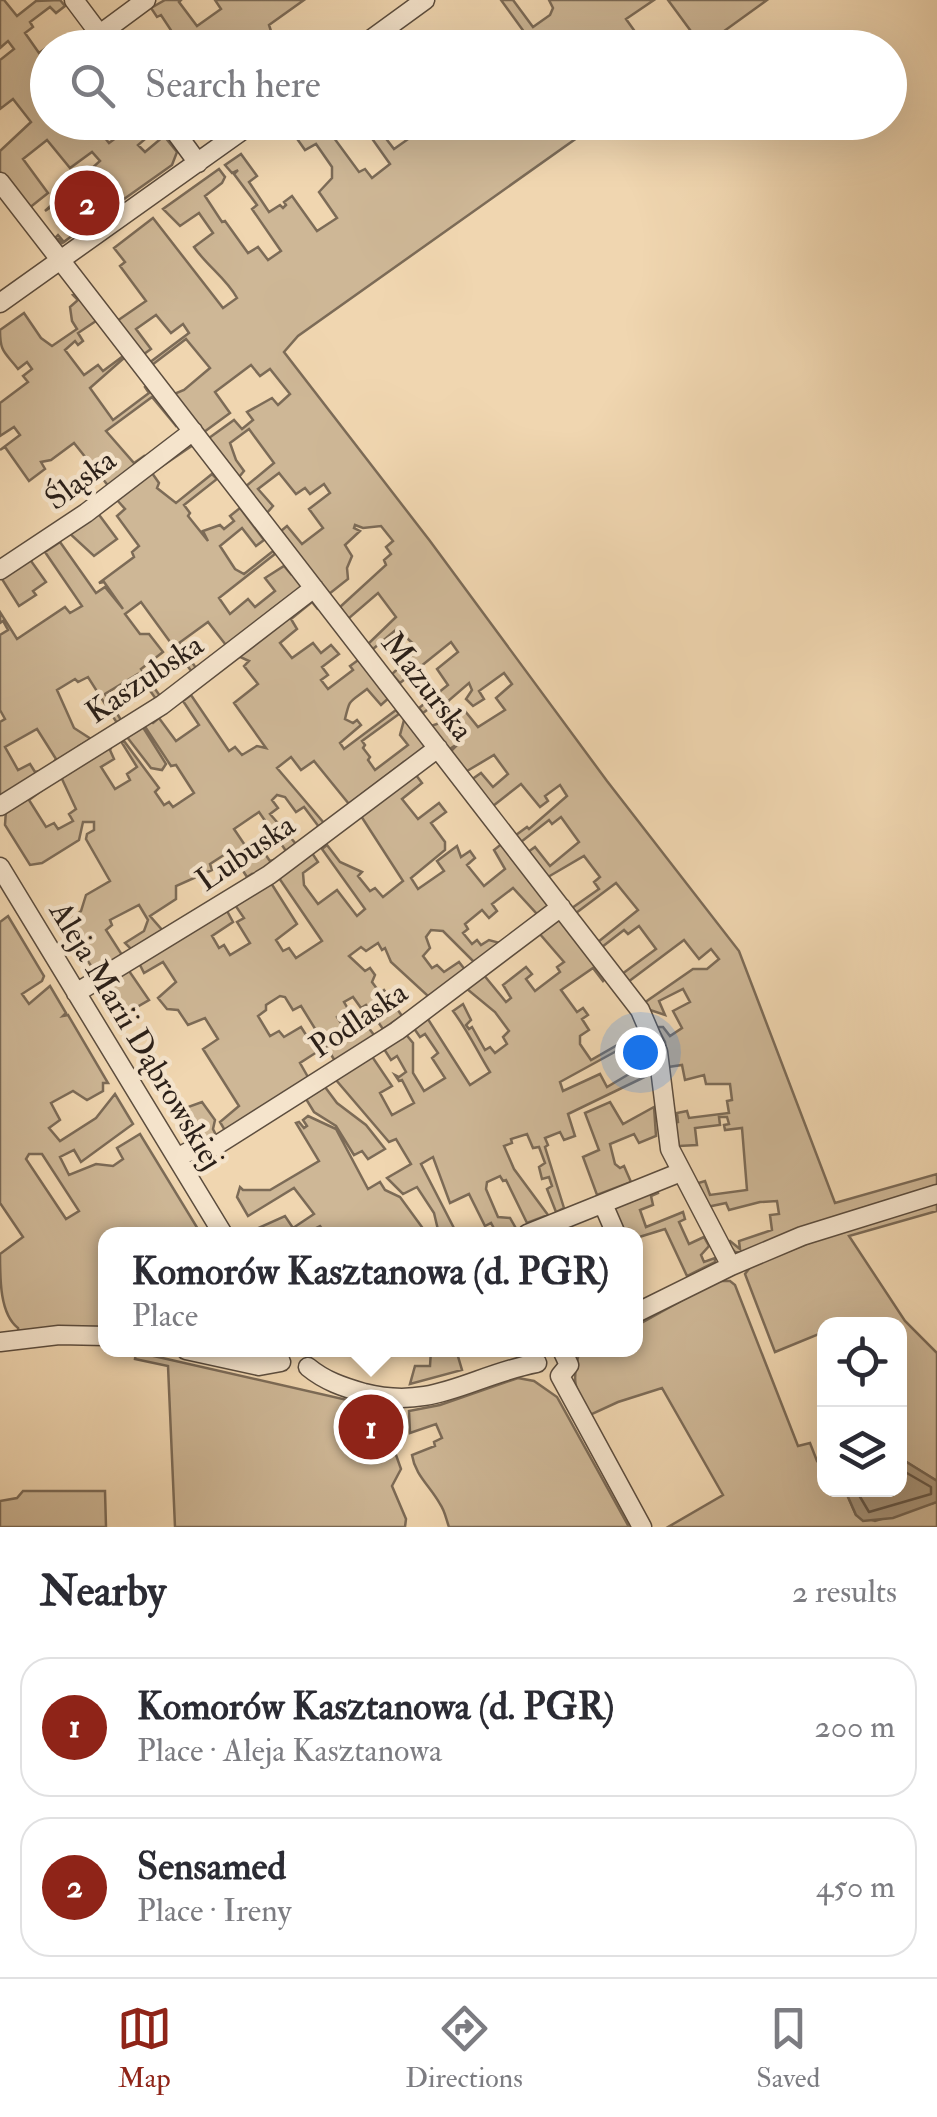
<!DOCTYPE html>
<meta charset="utf-8">
<style>
body{margin:0;font-family:"IM FELL Double Pica",serif;background:#f2f2f3;color:#2b2b33}
.controls{position:absolute;right:30px;bottom:30px;display:grid;overflow:hidden;border-radius:20px;box-shadow:0 10px 40px #0002}
.controls button{width:90px;height:90px;display:grid;place-items:center;padding:0;border:0;border-bottom:2px solid #e1e1e2;background:#fff;color:#2b2b33;font:50px sans-serif}
.you{position:absolute;left:640px;top:1052px;width:35px;height:35px;margin:-25px;border:8px solid #fff;border-radius:50%;background:#1a73e8;box-shadow:0 0 0 15px #1a73e833}
.badge{display:grid;place-items:center;width:65px;height:65px;border-radius:50%;background:#8f2418;color:#fff;font-size:32px;font-weight:700}
.pin{position:absolute;translate:-50% -50%;border:5px solid #fff;box-shadow:0 2px 10px #0006}
.popup{position:absolute;left:98px;top:1227px;width:545px;height:130px;box-sizing:border-box;display:grid;place-content:center;border-radius:20px;background:#fff;filter:drop-shadow(0 2px 8px #0005);font-size:32px;white-space:nowrap;color:#7c7c81}
.popup b{font-size:38px;color:#2b2b33}
.popup::after{content:'';position:absolute;left:50%;top:100%;margin-left:-20px;border:20px solid transparent;border-top-color:#fff}
.list{margin:0;padding:0;list-style:none}
h2{display:flex;justify-content:space-between;align-items:center;height:130px;margin:0;padding:0 40px;font-size:42px}
h2 small{font-size:32px;font-weight:400;color:#7c7c81}
.list li{display:grid;grid-template-columns:65px 1fr auto;gap:30px;align-items:center;box-sizing:border-box;height:140px;margin:0 20px 20px;padding:0 20px;border:2px solid #e1e1e2;border-radius:30px}
.list b{display:block;font-size:38px;white-space:nowrap}
.list p{margin:0;font-size:32px;white-space:nowrap;color:#7c7c81}
.list em{font-size:32px;font-style:normal;color:#7c7c81}
.icon{flex:none;width:55px;height:55px;fill:none;stroke:currentColor;stroke-width:2;stroke-linecap:round;stroke-linejoin:round}
.map{position:relative;flex:none;width:937px;height:1527px;overflow:hidden}
.search{position:absolute;background:#fff;box-shadow:0 10px 40px #0002;left:30px;right:30px;top:30px;height:110px;display:flex;align-items:center;gap:25px;box-sizing:border-box;padding:0 35px;border-radius:55px;color:#7c7c81;font-size:38px}
.sheet{height:450px;background:#fff}
nav{display:flex;justify-content:space-around;align-items:center;box-sizing:border-box;height:140px;border-top:2px solid #e1e1e2;background:#fff;font-size:28px;color:#7c7c81}
nav a{display:grid;justify-items:center;gap:5px}
nav .on{color:#8f2418}
.map>svg:first-child{display:block}
</style>
<div class="map">
<svg width="937" height="1527" viewBox="0 0 937 1527">
<rect width="100%" height="100%" fill="#f0d6b0"/>
<filter id="stains"><feTurbulence type="fractalNoise" baseFrequency=".002" numOctaves="4"/><feColorMatrix values="0 0 0 0 .2 0 0 0 0 .09 0 0 0 0 .02 0 0 0 .5 -.17"/></filter>
<radialGradient id="worn" r=".72"><stop offset=".6" stop-color="#630" stop-opacity="0"/><stop offset="1" stop-color="#630" stop-opacity=".3"/></radialGradient>
<path fill="#ceb796" stroke="#7c6b57" stroke-width="2.5" fill-rule="evenodd" d="M 0,0 L 4,0 L 17,16 L 36,1 L 60,0 L 65,6 L 56,13 L 50,7 L 30,22 L 33,27 L 25,33 L 39,53 L 49,46 L 50,47 L 44,58 L 47,63 L 48,122 L 93,123 L 109,143 L 136,123 L 153,123 L 158,128 L 138,145 L 145,152 L 164,136 L 177,152 L 172,165 L 62,243 L 56,237 L 58,235 L 64,242 L 87,224 L 84,219 L 108,199 L 96,183 L 74,199 L 70,194 L 45,211 L 100,161 L 92,152 L 70,168 L 47,140 L 23,159 L 48,193 L 28,209 L 0,172 L 0,151 L 31,122 L 13,99 L 0,109 L 0,60 L 14,49 L 8,41 L 0,48 Z
M 165,0 L 181,0 L 179,2 L 197,26 L 221,9 L 215,0 L 304,0 L 269,25 L 271,31 L 248,47 L 182,47 L 161,15 L 157,17 L 151,8 Z
M 501,0 L 513,0 L 533,27 L 550,15 L 553,8 L 549,0 L 654,0 L 626,19 L 646,47 L 535,47 Z
M 668,0 L 767,0 L 702,47 L 675,47 L 693,34 Z
M 286,123 L 323,123 L 359,172 L 365,169 L 372,178 L 390,164 L 361,123 L 374,123 L 394,149 L 421,130 L 417,123 L 598,123 L 298,336 L 284,352 L 430,541 L 607,781 L 739,951 L 835,1203 L 937,1174 L 937,1188 L 743,1253 L 735,1252 L 726,1243 L 730,1241 L 740,1249 L 739,1241 L 772,1230 L 770,1215 L 779,1214 L 777,1201 L 760,1202 L 729,1210 L 726,1203 L 707,1207 L 695,1184 L 705,1181 L 710,1195 L 747,1190 L 742,1128 L 725,1130 L 724,1125 L 729,1124 L 727,1117 L 719,1117 L 720,1125 L 695,1128 L 697,1145 L 679,1146 L 674,1123 L 678,1122 L 677,1113 L 687,1111 L 689,1118 L 729,1113 L 727,1101 L 732,1100 L 730,1084 L 706,1084 L 704,1075 L 685,1080 L 682,1065 L 668,1067 L 665,1042 L 657,1027 L 663,1027 L 670,1036 L 682,1028 L 673,1011 L 690,1002 L 683,989 L 659,1001 L 665,1015 L 647,1009 L 644,1003 L 693,969 L 707,969 L 719,959 L 711,949 L 699,959 L 684,940 L 628,982 L 622,974 L 656,949 L 639,926 L 628,934 L 624,930 L 602,947 L 598,942 L 638,910 L 616,883 L 576,913 L 572,908 L 599,889 L 594,882 L 600,877 L 584,856 L 548,877 L 528,852 L 535,847 L 550,866 L 579,842 L 561,817 L 552,824 L 549,820 L 521,842 L 516,835 L 527,827 L 529,829 L 567,796 L 560,785 L 545,796 L 548,801 L 540,807 L 521,784 L 493,806 L 471,780 L 481,773 L 493,787 L 508,774 L 494,755 L 467,771 L 449,753 L 459,743 L 448,750 L 431,726 L 443,722 L 461,706 L 478,727 L 505,710 L 496,698 L 512,684 L 504,673 L 479,691 L 484,699 L 473,706 L 466,699 L 472,690 L 469,683 L 439,709 L 435,711 L 431,707 L 423,713 L 419,708 L 448,685 L 437,669 L 458,652 L 451,642 L 400,683 L 392,674 L 419,649 L 397,629 L 373,649 L 368,644 L 396,617 L 378,593 L 348,619 L 340,607 L 386,565 L 384,560 L 391,554 L 386,547 L 393,541 L 381,526 L 363,528 L 355,525 L 354,528 L 360,531 L 345,545 L 352,556 L 347,568 L 348,579 L 329,594 L 281,531 L 287,526 L 302,544 L 323,528 L 309,509 L 330,493 L 324,484 L 310,494 L 305,488 L 296,494 L 279,473 L 258,489 L 273,506 L 266,514 L 245,487 L 274,463 L 249,429 L 230,443 L 236,460 L 244,471 L 239,477 L 209,438 L 234,420 L 242,429 L 253,420 L 247,412 L 272,398 L 278,405 L 290,394 L 270,369 L 260,376 L 251,365 L 215,392 L 230,413 L 204,432 L 174,394 L 184,390 L 210,368 L 186,339 L 152,365 L 149,363 L 189,333 L 183,324 L 171,333 L 156,315 L 136,329 L 151,349 L 144,354 L 117,321 L 146,301 L 120,266 L 125,262 L 114,248 L 153,218 L 223,308 L 237,298 C 226,278 207,266 194,247 L 213,233 L 199,213 L 180,226 L 163,209 L 219,169 L 225,177 L 222,183 L 205,196 L 222,222 L 225,221 L 248,253 L 258,247 L 268,260 L 281,251 L 252,209 L 257,205 L 234,174 L 238,170 L 232,173 L 225,165 L 241,154 L 257,176 L 249,182 L 269,212 L 280,205 L 283,208 L 286,205 L 284,202 L 292,196 L 317,231 L 337,218 L 319,192 L 332,178 L 332,167 L 316,144 L 305,150 Z
M 78,293 L 99,319 L 78,333 L 83,341 L 78,345 L 75,341 L 65,350 L 84,375 L 98,365 L 103,371 L 122,357 L 123,359 L 90,388 L 113,420 L 149,393 L 145,387 L 149,384 L 179,423 L 176,426 L 152,397 L 106,431 L 134,463 L 144,456 L 146,460 L 110,488 L 74,443 L 51,460 L 41,462 L 45,469 L 29,481 L 5,447 L 0,450 L 20,435 L 14,427 L 0,436 L 0,403 L 28,382 L 23,376 L 32,369 L 27,362 L 18,369 C 5,352 0,353 0,330 L 24,313 L 41,338 L 52,346 L 77,329 L 72,321 L 70,307 L 78,300 L 73,295 Z
M 189,441 L 193,445 L 152,473 L 159,483 L 157,488 L 176,503 L 212,474 L 217,479 L 184,505 L 190,513 L 188,516 L 208,541 L 203,531 L 220,525 L 224,529 L 234,521 L 230,516 L 240,508 L 264,540 L 256,546 L 242,528 L 220,546 L 235,569 L 244,574 L 273,551 L 275,554 L 219,598 L 230,614 L 248,599 L 255,607 L 275,591 L 265,578 L 284,566 L 291,574 L 294,572 L 304,585 L 272,609 L 229,649 L 208,622 L 179,643 L 196,668 L 192,672 L 141,602 L 125,614 L 140,634 L 149,634 L 163,652 L 141,669 L 160,696 L 183,679 L 156,699 L 138,674 L 105,694 L 121,720 L 117,723 L 88,677 L 78,682 L 75,679 L 57,690 L 74,728 L 91,739 L 79,746 L 81,750 L 51,766 L 56,759 L 37,729 L 5,747 L 18,770 L 30,764 L 35,772 L 45,770 L 0,800 L 0,722 L 5,719 L 0,710 L 0,635 L 8,630 L 3,621 L 0,623 L 0,612 L 17,639 L 65,607 L 70,613 L 82,606 L 45,552 L 60,542 L 96,593 L 105,587 L 123,609 L 104,582 L 99,583 L 134,557 L 132,552 L 139,546 L 117,516 L 125,509 L 117,500 Z
M 97,512 L 117,539 L 94,556 L 68,532 Z
M 33,557 L 31,561 L 46,582 L 33,591 L 36,595 L 19,606 L 0,576 Z
M 310,599 L 319,603 L 317,608 L 312,602 L 291,619 L 297,629 L 280,643 L 292,658 L 313,643 L 321,653 L 331,645 L 339,654 L 322,667 L 328,675 L 321,680 L 328,689 L 353,670 L 350,666 L 361,658 L 391,696 L 381,705 L 367,689 C 349,703 350,698 345,719 L 353,723 L 357,720 L 361,725 L 340,743 L 344,749 L 396,710 L 399,714 L 362,741 L 365,745 L 363,748 L 370,757 L 368,760 L 375,770 L 408,745 L 400,735 L 404,720 L 409,718 L 427,745 L 408,764 L 404,762 L 349,804 L 314,761 L 301,770 L 291,757 L 277,768 L 324,823 L 319,827 L 304,807 L 296,812 L 285,797 L 277,795 L 272,800 L 278,808 L 270,814 L 296,844 L 286,851 L 259,812 L 234,829 L 255,860 L 265,854 L 270,861 L 278,859 L 255,878 L 252,874 L 247,877 L 236,860 L 232,861 L 227,853 L 210,864 L 212,870 L 176,886 L 176,899 L 150,916 L 163,931 L 131,949 L 125,943 L 144,931 L 148,920 L 139,905 L 110,920 L 112,925 L 106,930 L 124,958 L 96,973 L 64,926 L 81,911 L 86,895 L 110,881 L 86,839 L 87,834 L 94,830 L 94,822 L 83,822 L 79,840 L 42,863 L 30,865 L 5,825 L 6,810 L 53,782 L 29,800 L 46,827 L 54,823 L 58,829 L 73,821 L 69,814 L 76,809 L 62,779 L 59,779 L 112,746 L 110,750 L 114,759 L 101,767 L 115,789 L 130,780 L 127,774 L 137,767 L 122,743 L 124,741 L 159,788 L 155,792 L 164,805 L 169,802 L 173,807 L 194,793 L 176,765 L 171,766 L 146,728 L 144,729 L 166,764 L 162,770 L 151,768 L 127,737 L 149,720 L 153,723 L 159,718 L 176,741 L 199,725 L 183,701 L 191,695 L 229,751 L 235,747 L 242,755 L 257,746 L 266,748 L 234,703 L 258,684 L 244,666 L 249,661 L 238,656 Z
M 416,775 L 422,783 L 402,799 L 418,819 L 439,803 L 446,812 L 431,823 L 445,842 L 445,850 L 411,878 L 418,889 L 444,871 L 437,861 L 457,846 L 461,857 L 470,851 L 475,858 L 467,865 L 484,886 L 505,869 L 494,850 L 504,842 L 551,906 L 538,915 L 513,888 L 492,904 L 497,911 L 489,918 L 482,910 L 465,924 L 468,929 L 463,933 L 472,944 L 477,940 L 481,945 L 489,940 L 500,943 L 476,964 L 443,931 L 431,930 L 426,937 L 430,948 L 423,956 L 432,968 L 437,965 L 444,972 L 459,962 L 466,971 L 429,997 L 391,962 L 385,948 L 382,950 L 378,943 L 366,951 L 361,947 L 349,956 L 365,971 L 370,968 L 375,975 L 372,982 L 380,993 L 384,990 L 402,1016 L 383,1029 L 366,1005 L 361,1008 L 353,997 L 344,1002 L 348,1009 L 337,1017 L 351,1038 L 368,1027 L 377,1039 L 335,1061 L 301,1006 L 293,1010 L 285,997 L 280,996 L 266,1005 L 266,1010 L 258,1016 L 270,1036 L 279,1031 L 284,1037 L 301,1027 L 317,1052 L 300,1063 L 308,1077 L 311,1076 L 227,1134 L 220,1122 L 239,1106 L 203,1049 L 218,1039 L 205,1018 L 188,1025 L 178,1010 L 167,1009 L 158,998 L 176,982 L 163,962 L 144,973 L 138,961 L 227,911 L 233,922 L 212,936 L 219,948 L 224,945 L 230,955 L 250,943 L 237,922 L 244,918 L 235,905 L 271,883 L 297,924 L 276,940 L 283,951 L 289,948 L 296,958 L 322,941 L 279,878 L 312,853 L 318,862 L 303,873 L 304,885 L 318,904 L 337,890 L 357,916 L 365,909 L 322,849 L 327,845 L 340,862 L 362,872 L 358,876 L 370,891 L 375,888 L 383,897 L 403,881 L 361,816 Z
M 8,916 L 44,976 L 42,981 L 22,994 L 29,1004 L 50,986 L 66,1013 L 63,1016 L 68,1015 L 108,1083 L 103,1083 L 103,1091 L 87,1100 L 73,1091 L 51,1103 L 60,1120 L 49,1128 L 60,1141 L 96,1118 L 115,1094 L 133,1124 L 81,1162 L 74,1150 L 60,1157 L 69,1175 L 96,1164 L 113,1166 L 123,1159 L 117,1148 L 140,1134 L 201,1234 L 106,1234 L 106,1328 L 19,1333 L 18,1328 C 0,1314 0,1280 0,1254 L 23,1237 L 0,1203 L 0,922 ZM 29,1154 L 42,1154 L 79,1211 L 66,1219 L 26,1159 Z
M 561,918 L 607,977 L 603,981 L 593,968 L 561,990 L 577,1012 L 583,1008 L 588,1015 L 582,1019 L 589,1030 L 580,1036 L 580,1044 L 591,1060 L 640,1032 L 642,1037 L 560,1082 L 563,1091 L 600,1074 L 607,1087 L 629,1074 L 624,1064 L 633,1059 L 631,1056 L 651,1047 L 655,1072 L 568,1114 L 575,1136 L 564,1140 L 560,1132 L 545,1138 L 548,1145 L 545,1147 L 564,1208 L 556,1212 L 547,1189 L 552,1186 L 549,1177 L 542,1179 L 539,1167 L 545,1163 L 539,1147 L 533,1148 L 527,1134 L 511,1139 L 512,1143 L 504,1146 L 514,1169 L 548,1215 L 527,1223 L 506,1180 L 503,1181 L 500,1176 L 487,1182 L 486,1189 L 498,1217 L 510,1218 L 518,1232 L 497,1234 L 491,1223 L 485,1226 L 469,1194 L 450,1203 L 433,1157 L 421,1164 L 457,1234 L 439,1234 L 434,1213 L 417,1187 L 403,1194 L 387,1178 L 411,1164 L 396,1139 L 389,1142 L 336,1080 L 371,1055 L 392,1086 L 380,1093 L 392,1115 L 414,1103 L 402,1080 L 399,1081 L 395,1075 L 399,1077 L 406,1072 L 397,1056 L 391,1060 L 384,1049 L 404,1032 L 413,1043 L 413,1073 L 424,1091 L 445,1078 L 432,1058 L 438,1053 L 425,1034 L 420,1037 L 413,1027 L 426,1016 L 470,1085 L 490,1072 C 477,1051 468,1031 453,1011 L 463,1004 L 471,1020 L 466,1025 L 469,1029 L 472,1027 L 485,1050 L 490,1047 L 495,1053 L 507,1044 L 503,1037 L 509,1031 L 495,1012 L 467,989 L 483,974 L 506,1002 L 511,998 L 503,985 L 526,967 L 532,974 L 526,979 L 535,991 L 560,972 L 557,967 L 564,962 L 539,933 Z
M 127,968 L 149,1000 L 123,1015 L 105,986 L 109,979 Z
M 325,1087 L 337,1103 L 366,1125 L 385,1149 L 368,1159 L 362,1151 L 354,1155 L 336,1126 L 314,1112 L 306,1099 Z
M 202,1102 L 215,1120 L 213,1129 L 218,1139 L 195,1145 L 180,1117 L 188,1107 Z
M 610,1102 L 623,1124 L 654,1107 L 656,1136 L 639,1143 L 634,1134 L 610,1144 L 615,1164 L 620,1168 L 624,1166 L 631,1182 L 597,1195 L 583,1157 L 599,1150 L 585,1113 Z
M 308,1116 L 336,1129 L 368,1189 L 380,1182 L 385,1190 L 400,1197 L 427,1234 L 412,1234 L 409,1230 L 399,1234 L 326,1234 L 320,1226 L 304,1234 L 259,1234 L 256,1229 L 285,1216 L 293,1228 L 314,1214 L 294,1188 L 248,1216 L 237,1197 L 240,1187 L 243,1190 L 270,1190 L 319,1161 L 296,1123 L 299,1122 L 304,1128 L 307,1126 L 303,1120 Z
M 657,1189 L 658,1193 L 651,1196 L 653,1205 L 640,1210 L 646,1227 L 683,1212 L 685,1219 L 679,1222 L 689,1244 L 704,1237 L 709,1246 L 701,1255 L 704,1262 L 715,1258 L 715,1262 L 687,1276 L 665,1229 L 636,1238 L 636,1234 L 620,1234 L 612,1207 Z
M 937,1201 L 937,1211 L 849,1236 L 905,1321 L 937,1353 L 937,1481 L 900,1458 L 900,1324 L 824,1324 L 824,1332 L 775,1352 L 745,1274 L 751,1266 L 844,1229 Z
M 717,1281 L 730,1281 L 735,1285 L 798,1446 L 810,1443 L 817,1461 L 824,1459 L 824,1490 L 845,1490 L 856,1515 L 875,1521 L 937,1502 L 937,1527 L 668,1527 L 723,1495 L 662,1388 L 618,1402 L 590,1415 C 574,1388 571,1381 580,1350 L 636,1350 L 636,1326 Z
M 431,1350 L 460,1350 L 457,1353 L 462,1370 L 410,1384 L 415,1366 L 430,1366 Z
M 136,1352 L 391,1410 L 393,1420 L 387,1421 L 386,1427 L 401,1469 L 392,1486 L 406,1519 L 405,1527 L 175,1527 L 168,1366 L 135,1359 Z
M 518,1378 L 534,1381 L 557,1397 L 629,1527 L 449,1527 C 446,1519 445,1511 440,1504 C 430,1486 415,1475 412,1455 L 435,1446 L 434,1442 L 442,1438 L 436,1424 L 410,1433 L 409,1411 L 440,1405 Z
M 23,1491 L 105,1491 L 106,1527 L 0,1527 L 0,1501 L 17,1498 Z"/>
<path fill="#ad987c" stroke="#796854" stroke-width="2.5" d="M 900,1458 L 937,1481 L 937,1502 L 893,1518 L 863,1521 L 856,1515 L 845,1490 L 900,1490 Z"/>
<g fill="none" stroke-linecap="round" stroke-linejoin="round">
<path stroke="#6c5c4a" stroke-width="2.5" d="M 856,1490 L 869,1512 L 931,1494 L 931,1487 L 900,1469"/>
<defs>
<path id="minor" d="M 74,0 L 110,48
M 100,34 L 146,0
M 359,48 L 425,0
M 168,122 L 198,163
M 0,182 L 640,1010 L 658,1052 L 670,1149 L 731,1266
M 0,303 L 254,122
M 0,570 L 86,513 L 193,431
M 0,806 L 162,705 L 314,588
M 0,867 L 223,1234
M 76,993 L 269,875 L 438,748
M 177,1158 L 188,1152 L 214,1147 L 397,1031 L 561,907
M 603,1204 L 616,1234
M 527,1234 L 681,1172
M 636,1313 L 731,1266 L 802,1236 L 937,1194
M 0,1342 L 59,1335 L 106,1336
M 186,1350 L 259,1366 L 281,1362
M 308,1367 C 325,1381 343,1387 364,1393 C 434,1411 472,1375 537,1363
M 560,1376 L 642,1527
M 560,1376 L 569,1365 L 562,1350"/>
</defs>
<use href="#minor" stroke="#5c4d3e" stroke-width="21"/>
<use href="#minor" stroke="#f5e4cc" stroke-width="18"/>
</g>
<g text-anchor="middle" stroke-width="9" stroke-linejoin="round" paint-order="stroke">
<g font-size="32" fill="#2a1f18" stroke="#f5e4cc">
<text transform="translate(80 479) rotate(-37)" y="11">Śląska</text>
<text transform="translate(144 678) rotate(-34)" y="11">Kaszubska</text>
<text transform="translate(428 686) rotate(52)" y="11">Mazurska</text>
<text transform="translate(245 852) rotate(-34)" y="11">Lubuska</text>
<text transform="translate(358 1019) rotate(-34)" y="11">Podlaska</text>
<text transform="translate(137 1035) rotate(59)" y="11">Aleja Marii Dąbrowskiej</text>
</g>
</g>
<rect width="100%" height="100%" filter="url(#stains)"/>
<rect width="100%" height="100%" fill="url(#worn)"/>
</svg>
<div class="controls">
<button><svg class="icon" aria-label="locate" viewBox="0 0 24 24"><circle cx="12" cy="12" r="6"/><path d="M12 2v4M12 18v4M2 12h4M18 12h4"/></svg></button>
<button><svg class="icon" aria-label="layers" viewBox="0 0 24 24"><path d="M12 4l9 5-9 5-9-5zM3 14l9 5 9-5"/></svg></button>
</div>
<div class="you"></div>
<div class="pin badge" style="left:371px;top:1427px">1</div>
<div class="popup"><b>Komorów Kasztanowa (d. PGR)</b>Place</div>
<div class="pin badge" style="left:87px;top:203px">2</div>
<div class="search"><svg class="icon" aria-label="search" viewBox="0 0 24 24"><circle cx="10" cy="10" r="6"/><path d="M15 15l6 6"/></svg>Search here</div>
</div>
<section class="sheet">
<h2>Nearby<small>2 results</small></h2>
<ul class="list">
<li><span class="badge">1</span><div><b>Komorów Kasztanowa (d. PGR)</b><p>Place · Aleja Kasztanowa</p></div><em>200 m</em></li>
<li><span class="badge">2</span><div><b>Sensamed</b><p>Place · Ireny</p></div><em>450 m</em></li>
</ul>
</section>
<nav>
<a class="on"><svg class="icon" aria-label="map" viewBox="0 0 24 24"><path d="M3 6l6-2 6 2 6-2v14l-6 2-6-2-6 2zM9 4v14M15 6v14"/></svg>Map</a>
<a><svg class="icon" aria-label="directions" viewBox="0 0 24 24"><path d="M12 3l9 9-9 9-9-9zM9 14v-3h6M13 9l2 2-2 2"/></svg>Directions</a>
<a><svg class="icon" aria-label="saved" viewBox="0 0 24 24"><path d="M7 4h10v16l-5-4-5 4z"/></svg>Saved</a>
</nav>
